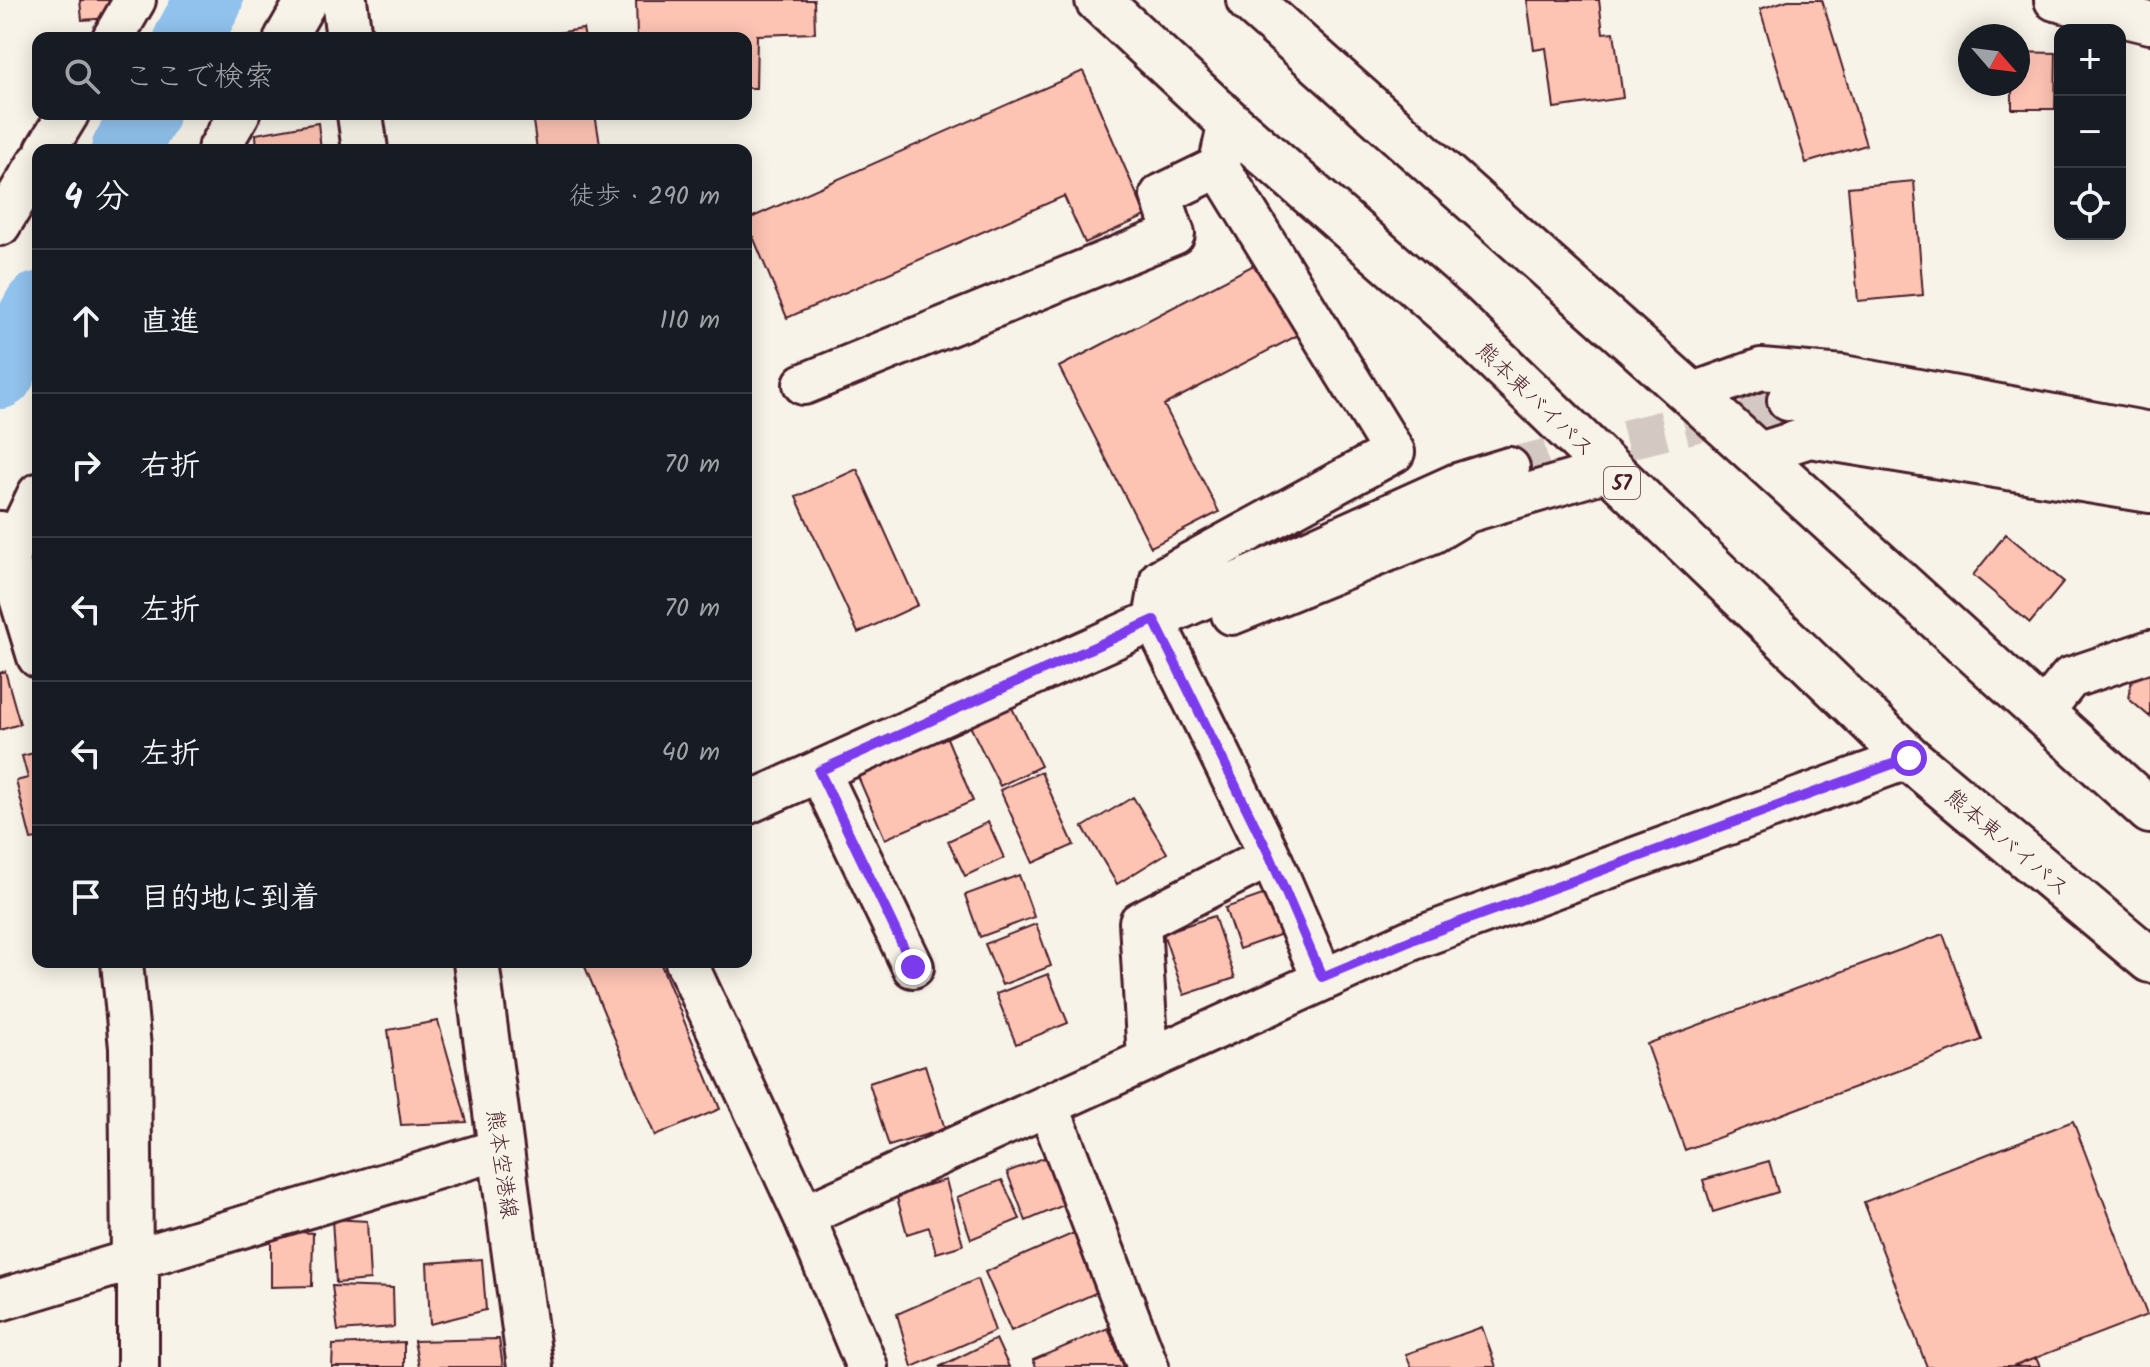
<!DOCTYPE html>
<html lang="ja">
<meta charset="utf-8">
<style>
body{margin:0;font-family:Kalam,"Klee One",sans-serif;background:#20242c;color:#f1f3f6}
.controls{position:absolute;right:24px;top:24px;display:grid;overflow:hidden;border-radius:16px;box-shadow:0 4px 20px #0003}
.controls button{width:72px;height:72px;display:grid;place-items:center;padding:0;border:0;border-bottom:2px solid #363941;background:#171b24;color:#f1f3f6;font:40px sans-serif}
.compass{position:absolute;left:1958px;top:24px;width:72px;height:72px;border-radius:50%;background:#171b24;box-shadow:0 4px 20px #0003;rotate:118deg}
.stop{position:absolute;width:24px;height:24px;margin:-18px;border:6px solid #7c3aed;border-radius:50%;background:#fff}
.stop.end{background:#7c3aed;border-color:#fff;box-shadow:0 2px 8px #0008}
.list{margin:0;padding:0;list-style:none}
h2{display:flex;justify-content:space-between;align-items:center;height:104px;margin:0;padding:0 32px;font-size:34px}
h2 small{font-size:26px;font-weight:400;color:#9ea1a6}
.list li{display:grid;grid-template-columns:52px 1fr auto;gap:24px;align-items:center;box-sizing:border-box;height:144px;padding:0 32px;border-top:2px solid #363941}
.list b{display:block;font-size:30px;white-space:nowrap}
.list em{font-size:26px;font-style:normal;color:#9ea1a6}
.icon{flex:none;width:44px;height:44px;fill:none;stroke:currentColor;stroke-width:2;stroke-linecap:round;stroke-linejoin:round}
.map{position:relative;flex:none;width:2150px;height:1367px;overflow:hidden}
.search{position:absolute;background:#171b24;box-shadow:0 4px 20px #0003;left:32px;top:32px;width:720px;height:88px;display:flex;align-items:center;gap:20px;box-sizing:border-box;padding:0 28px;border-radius:16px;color:#9ea1a6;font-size:30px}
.panel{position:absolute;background:#171b24;box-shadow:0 4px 20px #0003;left:32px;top:144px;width:720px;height:824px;border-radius:16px}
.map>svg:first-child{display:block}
</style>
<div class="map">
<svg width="2150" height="1367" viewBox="0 0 2150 1367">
<rect width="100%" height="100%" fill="#f7f3e8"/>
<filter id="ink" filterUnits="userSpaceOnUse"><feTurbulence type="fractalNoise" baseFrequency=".0125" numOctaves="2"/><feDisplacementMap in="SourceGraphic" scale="16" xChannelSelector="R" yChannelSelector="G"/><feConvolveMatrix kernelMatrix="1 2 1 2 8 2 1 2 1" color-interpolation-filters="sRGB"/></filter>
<g filter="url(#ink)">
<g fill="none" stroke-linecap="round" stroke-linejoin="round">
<path stroke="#91c2ed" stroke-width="68" d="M 188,38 L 209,0
M 125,150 L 145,114
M 0,375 L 38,306"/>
</g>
<path fill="#fdc3b3" stroke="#4a1f2b" stroke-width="2" d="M 80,0 L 109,0 L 110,18 L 82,20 Z
M 636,0 L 814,0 L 815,33 L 757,35 L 756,88 L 746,88 L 746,38 L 637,38 Z
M 1527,0 L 1599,0 L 1603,33 L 1614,32 L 1623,98 L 1554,108 L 1546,48 L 1534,50 Z
M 1788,0 L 1822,0 L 1866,145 L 1806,163 L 1760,9 Z
M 583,29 L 585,38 L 524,38 Z
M 2018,52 L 2056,53 L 2055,109 L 2012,109 L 2012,84 L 2018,84 Z
M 1083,71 L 1146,216 L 1085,243 L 1064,196 L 787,318 L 746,220 Z
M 532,114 L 595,114 L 600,144 L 537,150 Z
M 318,123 L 321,150 L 257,150 L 256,134 Z
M 1914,181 L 1923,295 L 1858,301 L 1848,187 Z
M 1267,258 L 1304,332 L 1164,405 L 1219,512 L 1151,547 L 1059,367 Z
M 857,469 L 918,605 L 858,633 L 796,497 Z
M 2006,534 L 2064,582 L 2030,623 L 1973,575 Z
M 2150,659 L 2150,717 L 2129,699 L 2134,664 Z
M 5,671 L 20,724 L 0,730 L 0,673 Z
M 1008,700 L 1041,766 L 1000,786 L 967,720 Z
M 945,733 L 973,801 L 885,839 L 856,772 Z
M 38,752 L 38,839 L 31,840 L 16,781 L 28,778 L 22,756 Z
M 1041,772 L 1074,845 L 1033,863 L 1000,790 Z
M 1133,797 L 1167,853 L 1117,884 L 1083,827 Z
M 988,822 L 1004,858 L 965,876 L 948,841 Z
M 1019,875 L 1034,917 L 980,937 L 965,895 Z
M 1274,891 L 1288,932 L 1239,949 L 1225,908 Z
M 1214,916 L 1235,978 L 1184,995 L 1163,933 Z
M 1036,924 L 1051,966 L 1002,985 L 985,944 Z
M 1943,934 L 1982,1040 L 1685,1150 L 1647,1044 Z
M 583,962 L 660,962 L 720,1109 L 655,1136 Z
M 1048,974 L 1068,1023 L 1016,1044 L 996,994 Z
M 438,1021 L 467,1122 L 401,1125 L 388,1030 Z
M 925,1065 L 945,1129 L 889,1146 L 869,1083 Z
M 2073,1121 L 2147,1315 L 2012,1367 L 1927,1367 L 1864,1202 Z
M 1046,1157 L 1064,1205 L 1026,1221 L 1007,1172 Z
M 1769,1161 L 1778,1192 L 1713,1212 L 1703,1180 Z
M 946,1180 L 963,1245 L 936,1253 L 929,1227 L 907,1234 L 896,1194 Z
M 1002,1180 L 1020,1219 L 971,1239 L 957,1197 Z
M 332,1219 L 367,1221 L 370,1280 L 336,1283 Z
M 271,1230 L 313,1233 L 312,1286 L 271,1287 Z
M 1074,1233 L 1100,1291 L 1011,1331 L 985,1272 Z
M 482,1259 L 486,1310 L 430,1324 L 427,1263 Z
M 977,1279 L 995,1331 L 912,1367 L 897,1314 Z
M 332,1286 L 393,1288 L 394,1327 L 338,1331 Z
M 1482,1327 L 1496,1367 L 1411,1367 L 1406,1354 Z
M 1108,1328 L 1124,1367 L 1036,1367 L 1033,1360 Z
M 499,1339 L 503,1367 L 419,1367 L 414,1341 Z
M 996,1339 L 1009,1367 L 939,1367 Z
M 404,1342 L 404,1367 L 332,1367 L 333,1345 Z
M 2036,1358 L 2040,1367 L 2012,1367 Z"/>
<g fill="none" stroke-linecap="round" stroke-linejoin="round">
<path stroke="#d4c9c2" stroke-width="40" stroke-dasharray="40 20" stroke-linecap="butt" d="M 1509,468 L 1788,400"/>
<defs>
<path id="minor" d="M 2055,0 L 2150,23
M 113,38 L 135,0
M 285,38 L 307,0
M 1229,122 L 1219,167 L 1394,452 L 1161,579 L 1154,620 L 1270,856 L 1322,977
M 46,150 L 68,114
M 218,150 L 239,114
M 0,225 L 38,163
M 804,384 L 1174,234 L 1161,195 L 1219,167
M 1691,394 L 1761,369 L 1843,376 L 2150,433
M 1788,400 L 2150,462
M 1756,454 L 1810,437 L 2150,492
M 0,532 L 38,657
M 2,570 L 38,494
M 1232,614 L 1432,533 L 1467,512 L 1609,470
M 2042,713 L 2070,678 L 2150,651
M 819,771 L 913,967
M 746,804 L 1457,484 L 1509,468
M 122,962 L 130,1048 L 132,1261
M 686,962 L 804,1216 L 867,1367
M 1148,1059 L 1140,922 L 1270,856
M 1048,1105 L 1148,1367
M 804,1216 L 1411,940 L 1909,758
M 138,1259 L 138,1367
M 0,1300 L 501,1149"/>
<path id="major" d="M 344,0 L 349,38
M 360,114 L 365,150
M 476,962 L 530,1367"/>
<path id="highway" d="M 1098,0 L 1229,122 L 1451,316 L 1909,758 L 2150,960
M 1249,0 L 1691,394 L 2150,811"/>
</defs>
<use href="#minor" stroke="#4a1f2b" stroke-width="46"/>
<use href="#major" stroke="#4a1f2b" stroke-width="50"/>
<use href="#highway" stroke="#4a1f2b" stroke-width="50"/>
<use href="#minor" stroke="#f7f3e8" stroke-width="40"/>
<use href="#major" stroke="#f7f3e8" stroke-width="44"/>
<use href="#highway" stroke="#f7f3e8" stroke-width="44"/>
</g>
</g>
<g fill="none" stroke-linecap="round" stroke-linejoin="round" filter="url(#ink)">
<path stroke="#7c3aed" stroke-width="10" d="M 913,967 L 819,771 L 1154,620 L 1270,856 L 1322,977 L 1411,940 L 1909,758"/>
</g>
<g text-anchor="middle" stroke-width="6" stroke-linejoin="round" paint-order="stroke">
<rect fill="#f7f3e8" stroke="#7e5f64" stroke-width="2" x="1604" y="467" width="36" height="32" rx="6"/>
<g font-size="20" font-weight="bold" fill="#4a1f2b">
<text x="1622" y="490">57</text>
</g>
<g font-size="22" fill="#4a1f2b" stroke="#f7f3e8">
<text transform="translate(1536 399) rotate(44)" y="8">熊本東バイパス</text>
<text transform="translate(2008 842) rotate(40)" y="8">熊本東バイパス</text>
<text transform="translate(503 1164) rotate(82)" y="8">熊本空港線</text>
</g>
</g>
</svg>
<div class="controls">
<button>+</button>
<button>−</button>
<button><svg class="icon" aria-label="locate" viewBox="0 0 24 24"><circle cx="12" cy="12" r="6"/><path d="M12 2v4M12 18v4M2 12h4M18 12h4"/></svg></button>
</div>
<svg class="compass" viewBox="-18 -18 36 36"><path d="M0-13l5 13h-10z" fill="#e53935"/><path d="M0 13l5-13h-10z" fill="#9ea1a6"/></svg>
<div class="stop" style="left:1909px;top:758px"></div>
<div class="stop end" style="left:913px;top:967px"></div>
<div class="search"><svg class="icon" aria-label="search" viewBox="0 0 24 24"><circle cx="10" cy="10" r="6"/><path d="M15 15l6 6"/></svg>ここで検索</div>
<section class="panel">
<h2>4 分<small>徒歩 · 290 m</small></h2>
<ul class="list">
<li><svg class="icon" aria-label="ahead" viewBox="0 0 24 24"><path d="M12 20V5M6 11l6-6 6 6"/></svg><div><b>直進</b></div><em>110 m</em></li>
<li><svg class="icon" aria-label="right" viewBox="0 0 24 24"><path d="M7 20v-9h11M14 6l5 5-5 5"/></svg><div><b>右折</b></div><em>70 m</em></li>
<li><svg class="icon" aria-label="left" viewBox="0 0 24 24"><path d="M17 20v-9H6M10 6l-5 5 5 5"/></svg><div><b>左折</b></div><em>70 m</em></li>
<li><svg class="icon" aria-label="left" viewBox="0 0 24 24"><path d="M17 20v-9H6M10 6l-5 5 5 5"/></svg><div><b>左折</b></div><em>40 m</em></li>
<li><svg class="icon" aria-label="arrive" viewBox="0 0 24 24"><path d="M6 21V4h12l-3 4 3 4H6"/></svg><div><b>目的地に到着</b></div></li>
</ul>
</section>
</div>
